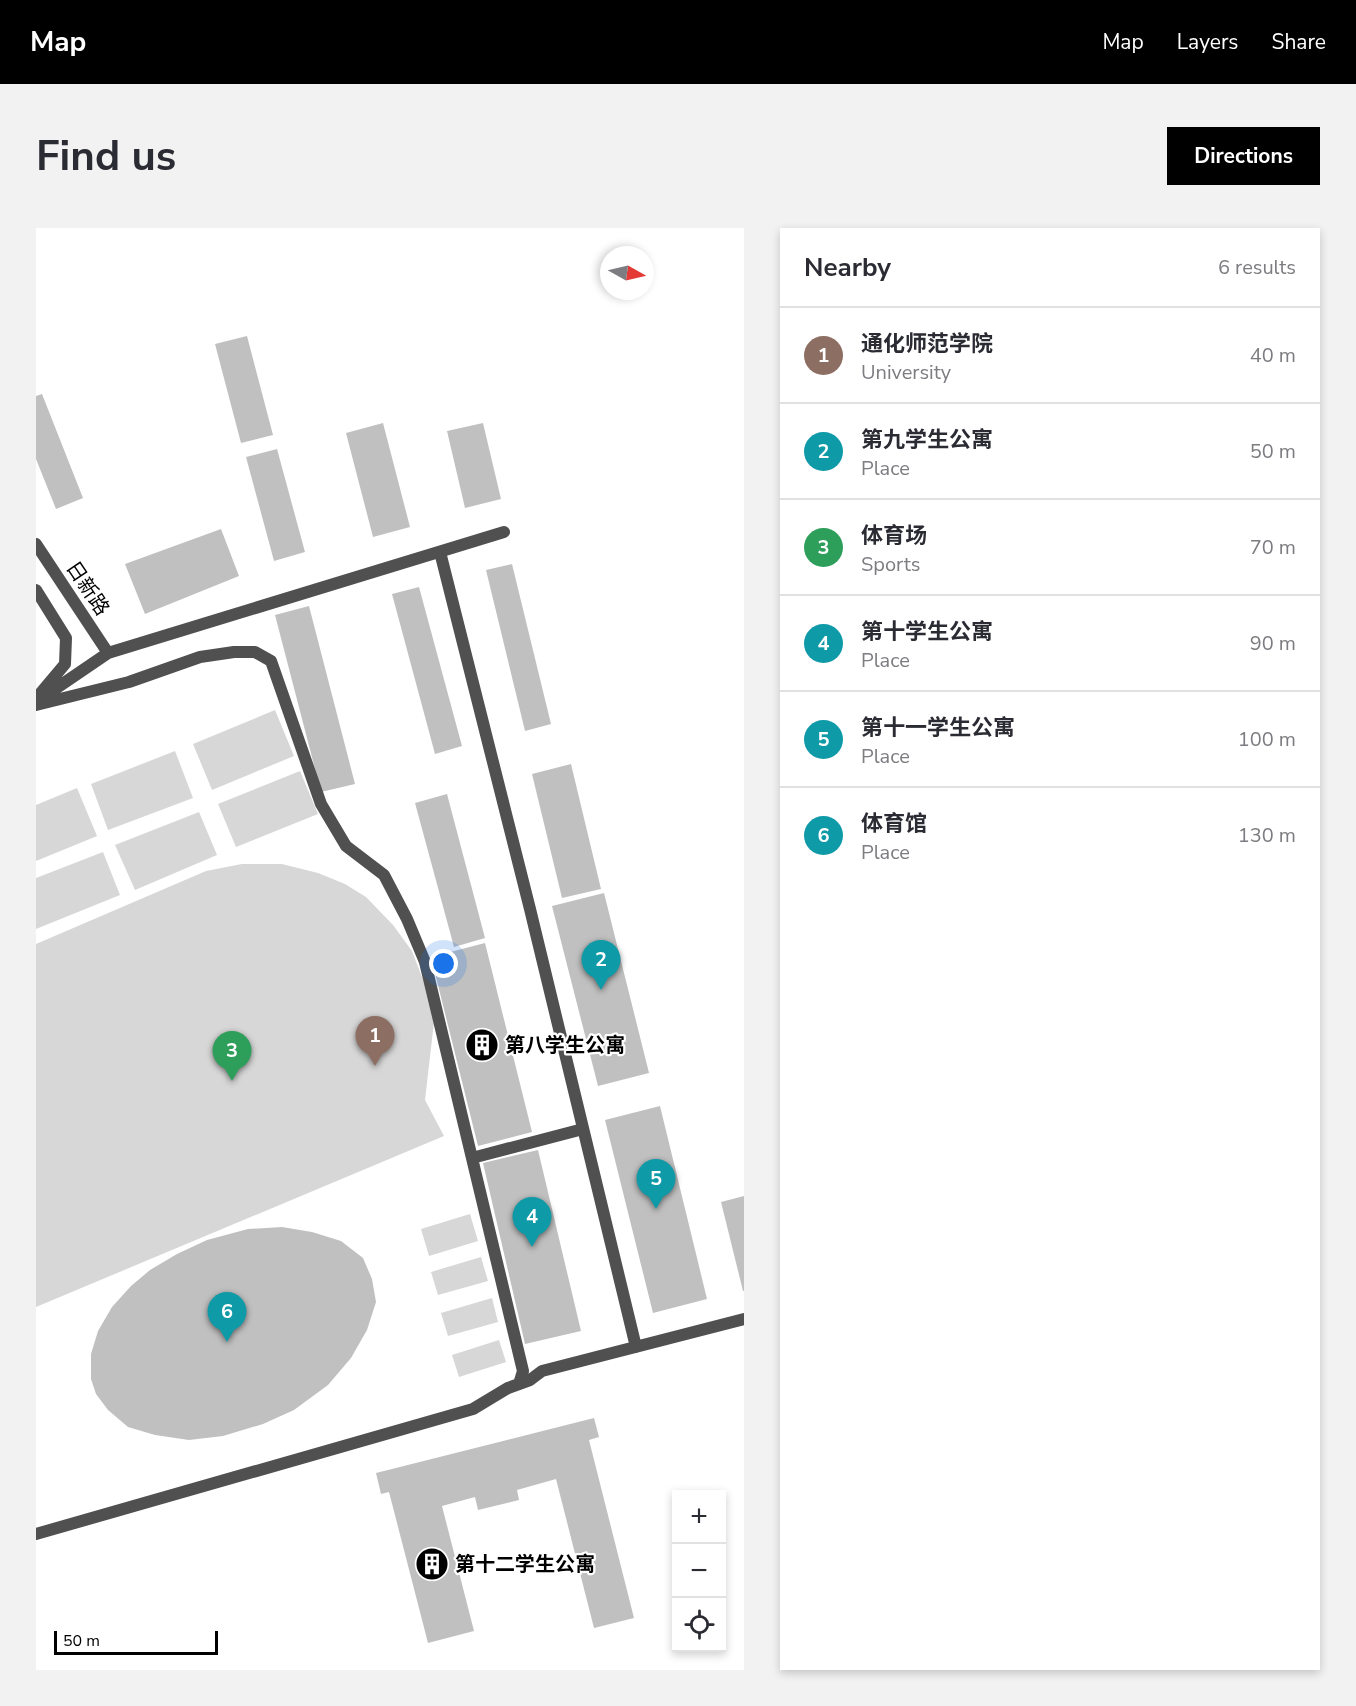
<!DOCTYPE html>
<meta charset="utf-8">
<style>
body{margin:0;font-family:"Nunito Sans","Noto Sans SC",sans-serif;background:#f2f2f3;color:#2b2b33}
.controls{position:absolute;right:18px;bottom:18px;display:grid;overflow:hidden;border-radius:0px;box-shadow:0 3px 9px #0003}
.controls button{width:54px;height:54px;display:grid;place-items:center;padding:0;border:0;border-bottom:2px solid #e1e1e2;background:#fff;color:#2b2b33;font:30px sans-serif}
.compass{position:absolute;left:564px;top:18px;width:54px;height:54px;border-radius:50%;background:#fff;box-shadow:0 3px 9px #0003;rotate:98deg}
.scale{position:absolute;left:18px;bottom:15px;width:164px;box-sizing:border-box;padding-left:6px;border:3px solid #000;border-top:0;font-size:16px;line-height:21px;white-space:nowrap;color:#000;-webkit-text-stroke:4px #fff;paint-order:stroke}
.you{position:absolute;left:408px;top:736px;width:21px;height:21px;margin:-15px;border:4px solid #fff;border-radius:50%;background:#1a73e8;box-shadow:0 0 0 9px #1a73e833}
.badge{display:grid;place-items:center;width:39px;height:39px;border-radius:50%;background:#000;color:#fff;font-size:20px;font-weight:700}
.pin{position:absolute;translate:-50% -50px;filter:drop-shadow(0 2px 3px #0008)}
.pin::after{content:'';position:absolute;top:32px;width:21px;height:18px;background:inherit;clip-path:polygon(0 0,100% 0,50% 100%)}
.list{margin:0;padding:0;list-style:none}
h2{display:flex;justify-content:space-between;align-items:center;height:78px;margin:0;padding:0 24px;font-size:26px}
h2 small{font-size:20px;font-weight:400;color:#7c7c81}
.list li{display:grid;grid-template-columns:39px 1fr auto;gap:18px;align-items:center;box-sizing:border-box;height:96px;padding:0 24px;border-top:2px solid #e1e1e2}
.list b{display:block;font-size:22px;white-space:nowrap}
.list p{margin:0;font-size:20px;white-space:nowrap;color:#7c7c81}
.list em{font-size:20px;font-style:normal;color:#7c7c81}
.icon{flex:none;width:33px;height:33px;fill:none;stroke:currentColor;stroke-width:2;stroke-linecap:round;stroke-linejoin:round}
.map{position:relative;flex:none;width:708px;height:1442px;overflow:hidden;border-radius:0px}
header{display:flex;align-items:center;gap:36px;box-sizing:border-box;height:84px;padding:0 30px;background:#000;color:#fff}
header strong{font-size:28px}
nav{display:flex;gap:33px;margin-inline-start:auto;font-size:21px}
.intro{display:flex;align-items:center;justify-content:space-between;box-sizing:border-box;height:144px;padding:0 36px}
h1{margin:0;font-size:42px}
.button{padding:15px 27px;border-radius:0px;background:#000;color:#fff;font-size:21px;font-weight:700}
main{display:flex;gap:36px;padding:0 36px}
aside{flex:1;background:#fff;border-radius:0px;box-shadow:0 3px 9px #0003}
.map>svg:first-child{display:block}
</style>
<header>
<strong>Map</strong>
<nav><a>Map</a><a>Layers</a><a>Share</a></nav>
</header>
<div class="intro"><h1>Find us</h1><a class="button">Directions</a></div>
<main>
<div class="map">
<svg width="708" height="1442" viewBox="0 0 708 1442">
<rect width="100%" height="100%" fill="#fff"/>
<path fill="#d7d7d7" d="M 239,482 L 258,528 L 176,562 L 157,516 Z
M 139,523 L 157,570 L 72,602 L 55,556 Z
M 264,543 L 282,586 L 200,619 L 182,576 Z
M 41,560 L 61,608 L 0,633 L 0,577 Z
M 163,584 L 181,627 L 99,662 L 79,617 Z
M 67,624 L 84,667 L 0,701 L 0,650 Z
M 206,636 L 246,636 L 282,645 L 309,656 L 330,669 L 357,697 L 376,723 L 389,757 L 398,794 L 389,872 L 408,908 L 0,1079 L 0,716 L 170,643 Z
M 434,986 L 442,1013 L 393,1028 L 385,1001 Z
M 445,1029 L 452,1053 L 402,1067 L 395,1044 Z
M 456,1070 L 462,1094 L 412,1108 L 405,1085 Z
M 463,1112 L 470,1134 L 423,1149 L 416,1127 Z"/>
<path fill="#c0c0c0" d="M 211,108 L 237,207 L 205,215 L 179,116 Z
M 6,166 L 47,270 L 20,281 L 0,231 L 0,168 Z
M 347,195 L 374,299 L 337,309 L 310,205 Z
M 447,195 L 465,271 L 429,280 L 411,203 Z
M 241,221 L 269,324 L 238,333 L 210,229 Z
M 185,301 L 203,348 L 109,386 L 89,336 Z
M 476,336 L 515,496 L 489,503 L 450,342 Z
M 383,359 L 426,518 L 399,526 L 356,366 Z
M 273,378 L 319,556 L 285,564 L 239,387 Z
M 535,536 L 565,661 L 526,670 L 496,546 Z
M 411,566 L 449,710 L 418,719 L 379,575 Z
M 568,665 L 613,845 L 562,858 L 516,678 Z
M 449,715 L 496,904 L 442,918 L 395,729 Z
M 624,878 L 671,1071 L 617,1085 L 569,892 Z
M 502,922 L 545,1103 L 489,1116 L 447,935 Z
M 708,968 L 708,1063 L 707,1063 L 685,974 Z
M 246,999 L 276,1004 L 305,1013 L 327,1030 L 336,1051 L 340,1074 L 331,1102 L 315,1130 L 292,1157 L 258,1182 L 227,1196 L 187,1208 L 153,1212 L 119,1207 L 92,1199 L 72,1182 L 60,1166 L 55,1151 L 55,1126 L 62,1103 L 76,1079 L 95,1058 L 114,1042 L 141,1026 L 171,1012 L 212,1001 Z
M 558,1190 L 563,1209 L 553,1212 L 598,1390 L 558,1400 L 520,1251 L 481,1262 L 483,1272 L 442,1282 L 439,1269 L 406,1278 L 438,1403 L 392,1415 L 353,1264 L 345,1266 L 340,1245 Z"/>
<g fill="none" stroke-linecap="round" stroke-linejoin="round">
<path stroke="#505050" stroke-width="12" d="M 0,316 L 72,425
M 404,324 L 494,681 L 600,1119
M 0,362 L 30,410 L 29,436 L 3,467
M 0,474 L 72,425 L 468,304
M 0,477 L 93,454 L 164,429 L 198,424 L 219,424 L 235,433 L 285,576 L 310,618 L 348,647 L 371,691 L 389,734 L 487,1143 L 483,1156
M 436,930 L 547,901
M 0,1306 L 437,1181 L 472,1160 L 494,1152 L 506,1143 L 708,1091"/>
</g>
<defs>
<symbol id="building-disc" viewBox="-11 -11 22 22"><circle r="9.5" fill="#000" stroke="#fff"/><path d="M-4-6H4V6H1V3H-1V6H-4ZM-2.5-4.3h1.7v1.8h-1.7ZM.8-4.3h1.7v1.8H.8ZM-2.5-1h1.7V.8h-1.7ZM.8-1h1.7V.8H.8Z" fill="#fff"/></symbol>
</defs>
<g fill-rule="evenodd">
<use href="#building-disc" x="427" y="798" width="38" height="38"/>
<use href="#building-disc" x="377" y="1317" width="38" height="38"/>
</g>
<g text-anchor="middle" stroke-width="4.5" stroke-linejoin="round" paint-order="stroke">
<g font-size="20" fill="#000" stroke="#fff">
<text transform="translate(52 360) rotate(56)" y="7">日新路</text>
</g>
<g font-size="20" font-weight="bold" fill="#000" stroke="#fff" text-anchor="start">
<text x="469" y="824">第八学生公寓</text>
<text x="419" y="1343">第十二学生公寓</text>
</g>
</g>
</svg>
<div class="controls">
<button>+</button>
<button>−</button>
<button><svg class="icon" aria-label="locate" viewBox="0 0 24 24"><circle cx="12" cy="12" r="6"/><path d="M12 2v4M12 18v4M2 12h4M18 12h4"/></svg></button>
</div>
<svg class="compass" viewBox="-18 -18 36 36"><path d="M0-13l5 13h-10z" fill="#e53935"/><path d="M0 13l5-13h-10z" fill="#7c7c81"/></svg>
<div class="scale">50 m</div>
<div class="you"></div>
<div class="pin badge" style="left:339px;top:838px;background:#8d6e63">1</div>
<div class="pin badge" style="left:565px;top:762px;background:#0f9aa8">2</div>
<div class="pin badge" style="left:196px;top:853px;background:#2e9e5b">3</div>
<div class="pin badge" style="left:496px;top:1019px;background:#0f9aa8">4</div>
<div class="pin badge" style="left:620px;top:981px;background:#0f9aa8">5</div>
<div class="pin badge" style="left:191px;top:1114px;background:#0f9aa8">6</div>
</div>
<aside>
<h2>Nearby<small>6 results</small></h2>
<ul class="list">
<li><span class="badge" style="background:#8d6e63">1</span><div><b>通化师范学院</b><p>University</p></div><em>40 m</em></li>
<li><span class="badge" style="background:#0f9aa8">2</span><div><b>第九学生公寓</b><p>Place</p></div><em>50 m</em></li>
<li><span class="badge" style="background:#2e9e5b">3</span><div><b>体育场</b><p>Sports</p></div><em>70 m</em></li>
<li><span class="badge" style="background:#0f9aa8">4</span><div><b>第十学生公寓</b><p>Place</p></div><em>90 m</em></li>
<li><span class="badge" style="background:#0f9aa8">5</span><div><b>第十一学生公寓</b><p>Place</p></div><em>100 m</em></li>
<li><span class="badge" style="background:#0f9aa8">6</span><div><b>体育馆</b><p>Place</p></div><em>130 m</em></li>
</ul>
</aside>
</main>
